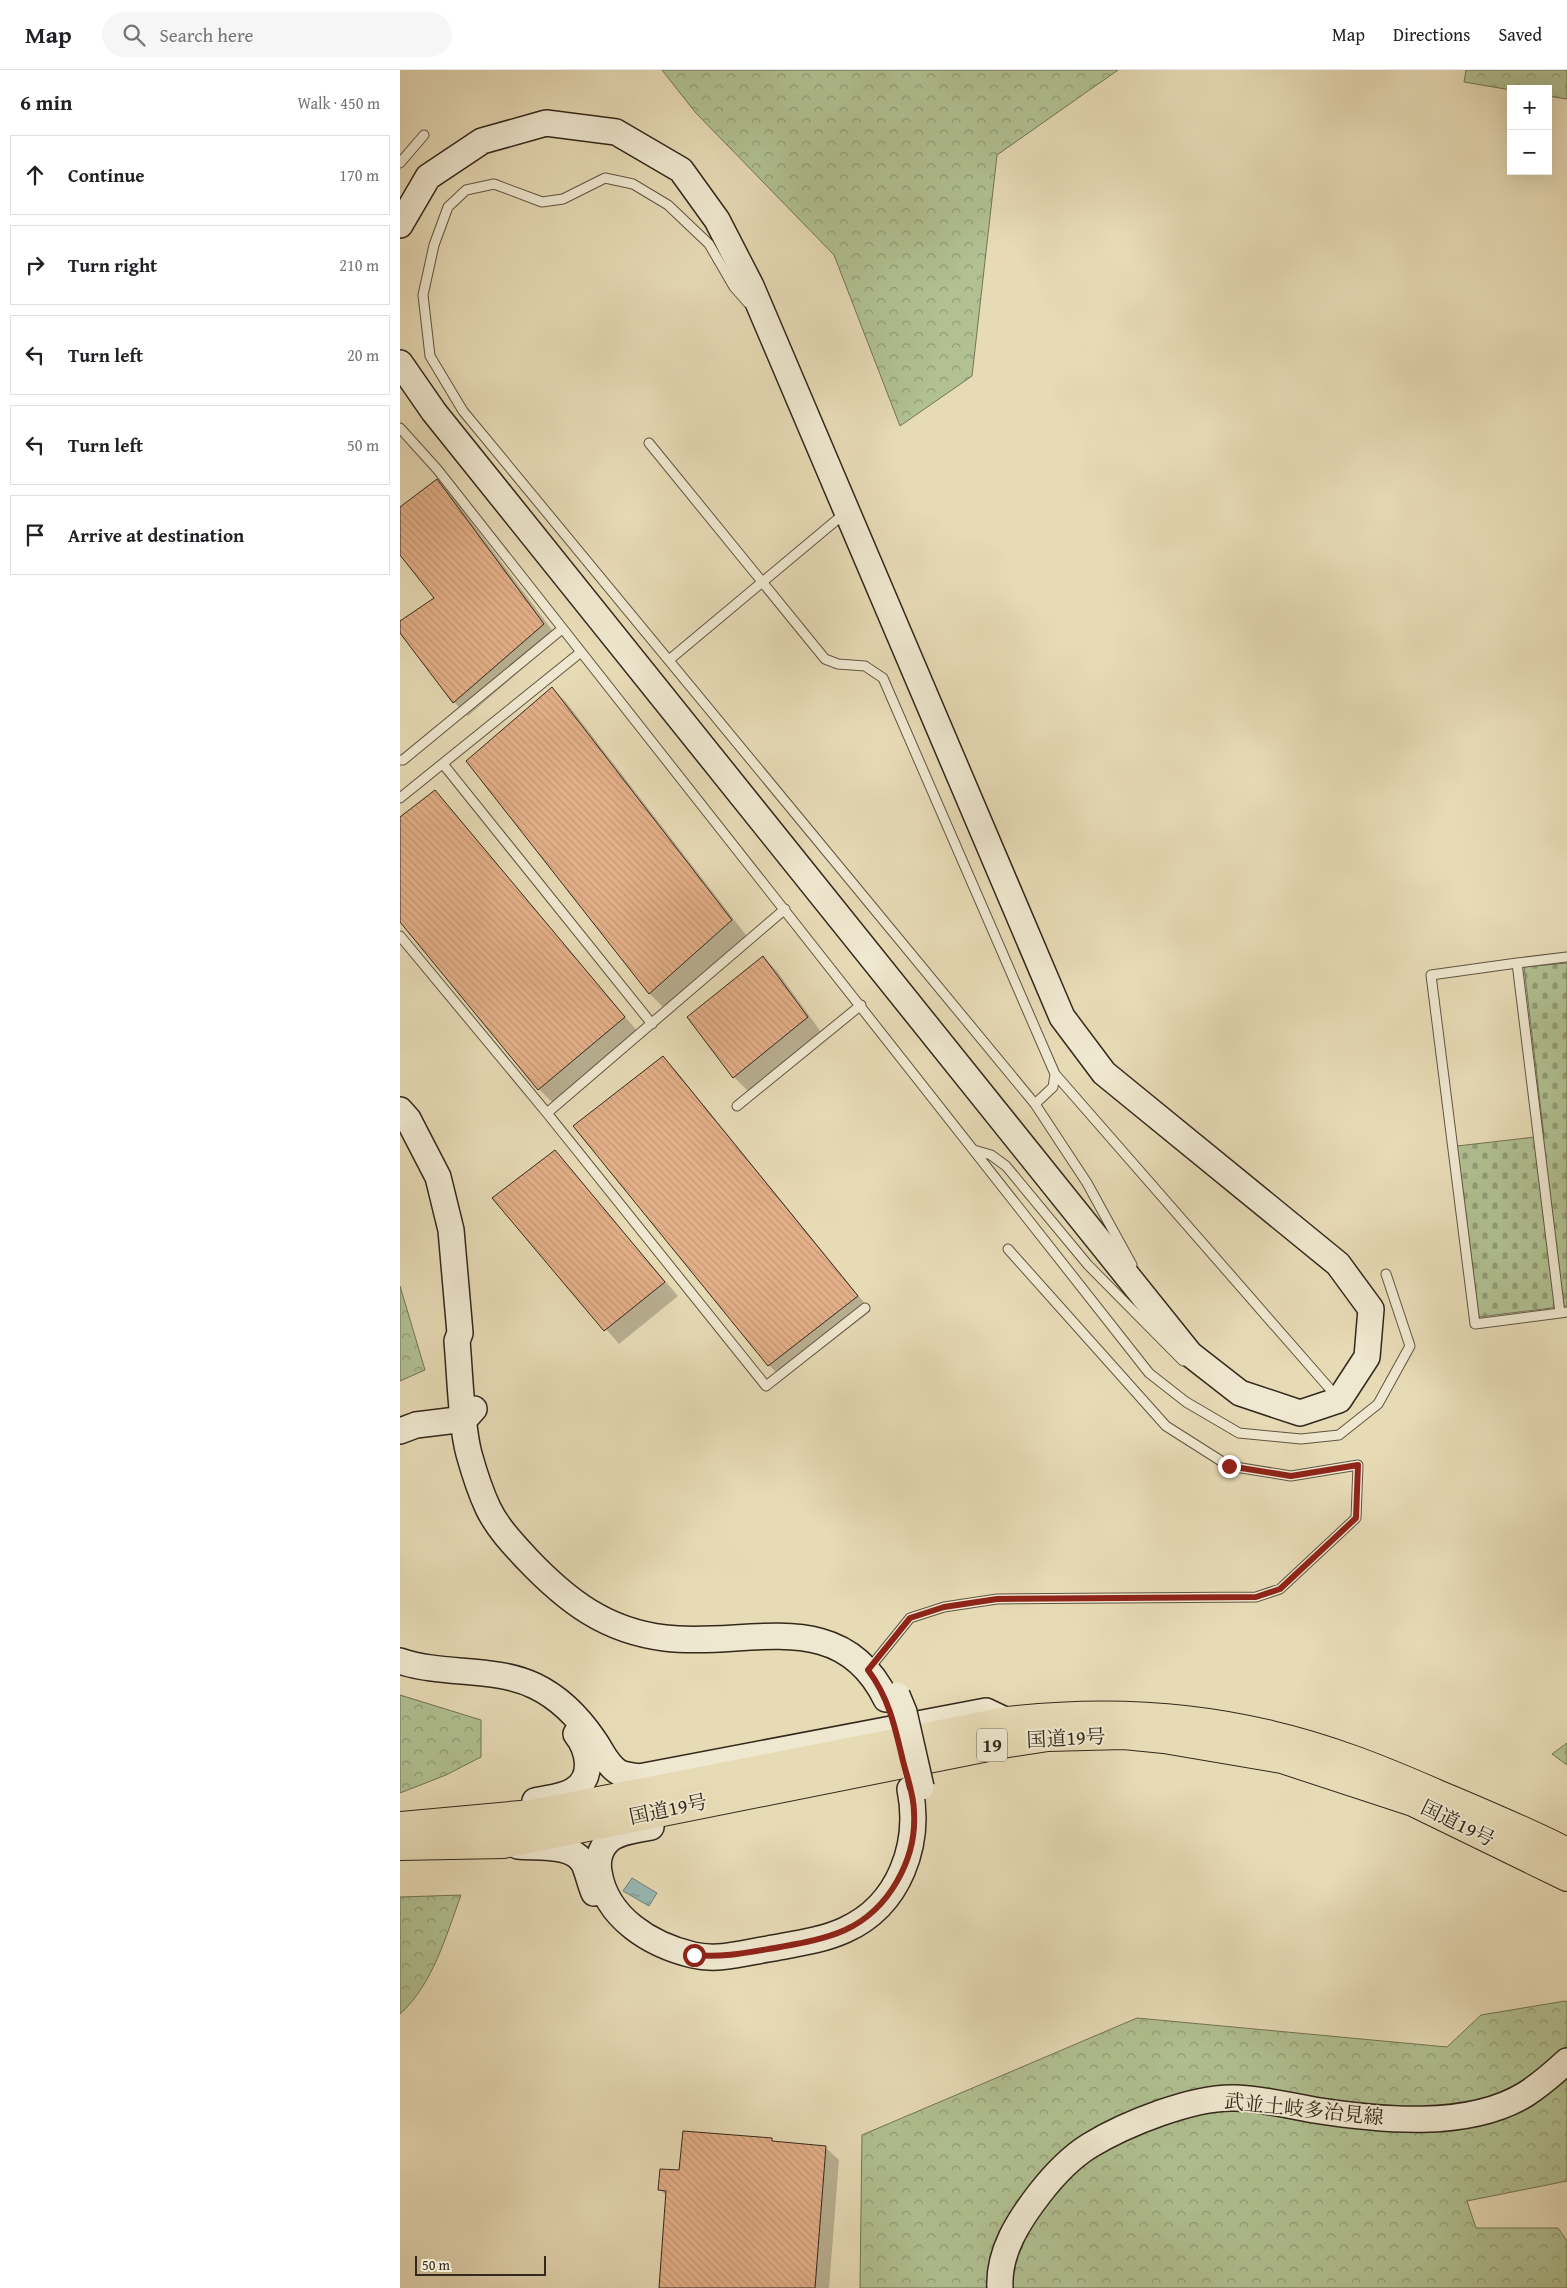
<!DOCTYPE html>
<meta charset="utf-8">
<style>
body{margin:0;font-family:"Gentium Book Plus","Noto Serif JP",serif;background:#f6f6f6;color:#202124}
.controls{position:absolute;right:15px;top:15px;display:grid;overflow:hidden;border-radius:0px;box-shadow:0 5px 20px #0002}
.controls button{width:45px;height:45px;display:grid;place-items:center;padding:0;border:0;border-bottom:1px solid #e0e0e0;background:#fff;color:#202124;font:25px sans-serif}
.scale{position:absolute;left:15px;bottom:12px;width:131px;box-sizing:border-box;padding-left:5px;border:2px solid #33281b;border-top:0;font-size:14px;line-height:18px;white-space:nowrap;color:#33281b;-webkit-text-stroke:4px #efe8d0;paint-order:stroke}
.stop{position:absolute;width:15px;height:15px;margin:-11px;border:4px solid #8f2418;border-radius:50%;background:#fff}
.stop.end{background:#8f2418;border-color:#fff;box-shadow:0 1px 5px #0008}
.list{margin:0;padding:0;list-style:none}
h2{display:flex;justify-content:space-between;align-items:center;height:65px;margin:0;padding:0 20px;font-size:21px}
h2 small{font-size:16px;font-weight:400;color:#757577}
.list li{display:grid;grid-template-columns:32px 1fr auto;gap:15px;align-items:center;box-sizing:border-box;height:80px;margin:0 10px 10px;padding:0 10px;border:1px solid #e0e0e0;border-radius:0px}
.list b{display:block;font-size:19px;white-space:nowrap}
.list em{font-size:16px;font-style:normal;color:#757577}
.icon{flex:none;width:28px;height:28px;fill:none;stroke:currentColor;stroke-width:2;stroke-linecap:round;stroke-linejoin:round}
.map{position:relative;flex:none;width:1167px;height:2218px;overflow:hidden}
header{display:flex;align-items:center;gap:30px;box-sizing:border-box;height:70px;padding:0 25px;background:#fff;border-bottom:1px solid #e0e0e0}
header strong{font-size:24px}
nav{display:flex;gap:28px;margin-inline-start:auto;font-size:18px}
.search{width:350px;height:45px;background:#f6f6f6;display:flex;align-items:center;gap:12px;box-sizing:border-box;padding:0 18px;border-radius:28px;color:#757577;font-size:19px}
main{display:flex}
aside{flex:1;background:#fff}
.map>svg:first-child{display:block}
</style>
<header>
<strong>Map</strong>
<div class="search"><svg class="icon" aria-label="search" viewBox="0 0 24 24"><circle cx="10" cy="10" r="6"/><path d="M15 15l6 6"/></svg>Search here</div>
<nav><a>Map</a><a>Directions</a><a>Saved</a></nav>
</header>
<main>
<aside>
<h2>6 min<small>Walk · 450 m</small></h2>
<ul class="list">
<li><svg class="icon" aria-label="ahead" viewBox="0 0 24 24"><path d="M12 20V5M6 11l6-6 6 6"/></svg><div><b>Continue</b></div><em>170 m</em></li>
<li><svg class="icon" aria-label="right" viewBox="0 0 24 24"><path d="M7 20v-9h11M14 6l5 5-5 5"/></svg><div><b>Turn right</b></div><em>210 m</em></li>
<li><svg class="icon" aria-label="left" viewBox="0 0 24 24"><path d="M17 20v-9H6M10 6l-5 5 5 5"/></svg><div><b>Turn left</b></div><em>20 m</em></li>
<li><svg class="icon" aria-label="left" viewBox="0 0 24 24"><path d="M17 20v-9H6M10 6l-5 5 5 5"/></svg><div><b>Turn left</b></div><em>50 m</em></li>
<li><svg class="icon" aria-label="arrive" viewBox="0 0 24 24"><path d="M6 21V4h12l-3 4 3 4H6"/></svg><div><b>Arrive at destination</b></div></li>
</ul>
</aside>
<div class="map">
<svg width="1167" height="2218" viewBox="0 0 1167 2218">
<defs>
<pattern id="forest-crowns" width="20" height="18" patternUnits="userSpaceOnUse" patternTransform="scale(1.25)"><rect width="20" height="18" fill="#b1c192"/><path d="M2 6a3 3 0 1 1 6 0M12 15a3 3 0 1 1 6 0" fill="none" stroke="#919d76"/></pattern>
<pattern id="cemetery-stones" width="16" height="16" patternUnits="userSpaceOnUse" patternTransform="scale(1.25)"><rect width="16" height="16" fill="#b1c192"/><path d="M2 7V4a2 2 0 0 1 4 0v3zM10 15v-3a2 2 0 0 1 4 0v3z" fill="#919d76"/></pattern>
<pattern id="water-ripples" width="26" height="14" patternUnits="userSpaceOnUse" patternTransform="scale(1.25)"><rect width="26" height="14" fill="#98b9b5"/><path d="M2 4q2-2 4 0t4 0M15 11q2-2 4 0t4 0" fill="none" stroke="#7d9692"/></pattern>
<pattern id="building-back-hatch" width="6" height="6" patternUnits="userSpaceOnUse" patternTransform="scale(1.25)"><rect width="6" height="6" fill="#e4b089"/><path d="M-1 5l2 2M0 0l6 6M5-1l2 2" fill="none" stroke="#c49776"/></pattern>
</defs>
<rect width="100%" height="100%" fill="#e7dbb6"/>
<filter id="stains"><feTurbulence type="fractalNoise" baseFrequency=".004" numOctaves="4"/><feColorMatrix values="0 0 0 0 .2 0 0 0 0 .09 0 0 0 0 .02 0 0 0 .5 -.17"/></filter>
<radialGradient id="worn" r=".72"><stop offset=".6" stop-color="#630" stop-opacity="0"/><stop offset="1" stop-color="#630" stop-opacity=".3"/></radialGradient>
<path fill="url(#forest-crowns)" stroke="#727456" d="M 262,0 L 718,0 L 597,85 L 572,306 L 500,356 L 434,185 L 295,42 Z
M 1066,0 L 1167,0 L 1167,29 L 1148,26 L 1148,19 L 1111,20 L 1064,12 Z
M 0,1216 L 25,1300 L 0,1311 Z
M 0,1625 L 81,1650 L 81,1687 L 46,1705 L 0,1723 Z
M 1167,1673 L 1167,1695 L 1152,1684 Z
M 61,1825 C 46,1866 33,1914 0,1944 L 0,1827 Z
M 1165,1931 L 1167,1932 L 1167,2111 L 1067,2131 L 1076,2158 L 1158,2158 L 1167,2171 L 1167,2218 L 460,2218 L 462,2065 L 737,1948 L 1047,1977 L 1081,1945 Z"/>
<path fill="url(#cemetery-stones)" stroke="#727456" d="M 1167,893 L 1167,1236 L 1079,1247 L 1057,1076 L 1144,1066 L 1124,897 Z"/>
<path fill="url(#water-ripples)" stroke="#707f77" d="M 232,1808 L 257,1823 L 249,1836 L 223,1821 Z"/>
<path fill="#0003" d="M 37,411 L 51,425 L 158,568 L 68,646 L 54,632 L 0,561 L 0,553 L 36,528 L 0,483 L 0,439 Z
M 152,618 L 166,632 L 346,865 L 264,938 L 250,924 L 68,691 Z
M 35,722 L 238,962 L 153,1033 L 139,1019 L 0,850 L 0,749 Z
M 363,887 L 377,901 L 421,962 L 348,1021 L 334,1007 Z
M 263,988 L 277,1002 L 471,1241 L 383,1309 L 369,1295 Z
M 154,1082 L 278,1226 L 219,1274 L 94,1128 Z
M 372,2070 L 375,2073 L 425,2077 L 439,2090 L 429,2218 L 260,2218 L 267,2127 L 260,2119 L 281,2102 Z"/>
<path fill="url(#building-back-hatch)" stroke="#33281b" d="M 37,409 L 144,554 L 53,633 L 0,563 L 0,551 L 34,528 L 0,485 L 0,437 Z
M 152,617 L 332,850 L 249,924 L 66,691 Z
M 35,720 L 225,947 L 138,1020 L 0,852 L 0,747 Z
M 363,886 L 408,947 L 333,1008 L 287,947 Z
M 263,986 L 458,1226 L 368,1296 L 173,1056 Z
M 155,1080 L 265,1212 L 204,1261 L 92,1128 Z
M 283,2061 L 372,2068 L 372,2071 L 426,2076 L 415,2218 L 259,2218 L 266,2121 L 258,2120 L 260,2099 L 279,2100 Z"/>
<g fill="none" stroke-linecap="round" stroke-linejoin="round">
<defs>
<path id="lane" d="M 0,93 L 24,65
M 348,233 L 334,217 L 309,174 L 268,135 L 233,114 L 205,108 L 163,129 L 142,132 L 94,114 L 66,120 L 48,137 L 34,175 L 23,225 L 30,286 L 63,341 L 635,1034 L 687,1113 L 732,1195
M 0,358 L 37,399 L 749,1303 L 786,1332 L 839,1363 L 901,1369 L 939,1365 L 978,1334 L 1010,1276 L 986,1204
M 249,373 L 425,589 L 438,594 L 465,596 L 483,608 L 655,1004 L 653,1017 L 635,1034
M 269,590 L 445,443
M 0,690 L 3,690 L 162,559
M 43,694 L 252,954
M 0,728 L 181,582
M 0,866 L 147,1043 L 366,1316 L 465,1238
M 1167,887 L 1117,893 L 1160,1243 L 1167,1242
M 1117,893 L 1031,905 L 1075,1254 L 1160,1243
M 655,1004 L 937,1327
M 337,1036 L 461,935
M 147,1043 L 385,839
M 574,1080 L 591,1085 L 606,1096 L 688,1195 L 783,1291
M 468,1600 L 510,1548 L 544,1537 L 597,1529 L 856,1527 L 880,1519 L 956,1448 L 958,1395 L 891,1406 L 829,1396 L 766,1356 L 608,1179"/>
<path id="secondary" d="M 0,155 L 28,107 L 82,71 L 146,53 L 216,62 L 281,100 L 317,150 L 351,216 L 662,947 L 704,1003 L 938,1194 L 971,1239 L 967,1287 L 939,1330 L 900,1343 L 840,1323 L 790,1284 L 34,342 L 0,293
M 0,1040 L 8,1049 L 38,1107 L 51,1160 L 60,1263 L 57,1271 C 60,1304 61,1354 69,1384 C 74,1402 80,1421 88,1438 C 97,1457 113,1474 127,1489 C 167,1531 206,1561 265,1568 C 346,1578 440,1534 486,1629
M 0,1361 L 16,1355 L 65,1349 L 74,1339
M 0,1591 C 44,1606 93,1596 135,1616 C 160,1628 179,1648 194,1670 C 202,1681 207,1696 220,1703 C 226,1705 233,1706 239,1707 L 586,1641 L 607,1651
M 135,1731 C 148,1728 164,1727 174,1720 C 195,1707 188,1679 176,1664
M 251,1757 C 237,1760 219,1761 208,1771 C 200,1779 197,1791 199,1802 C 206,1848 251,1875 293,1885 C 318,1891 344,1883 368,1879 C 394,1874 421,1871 445,1860 C 500,1835 521,1774 510,1719
M 118,1776 C 138,1778 173,1773 184,1794 C 188,1803 190,1814 194,1823
M 600,2218 C 598,2182 619,2150 640,2123 C 654,2105 670,2088 689,2076 C 725,2054 794,2026 836,2028 C 862,2029 888,2035 914,2040 C 978,2050 1068,2060 1126,2024 C 1140,2015 1154,2003 1167,1991"/>
<path id="highway" d="M 0,1756 L 132,1744 L 607,1651 C 695,1641 785,1644 871,1665 C 928,1678 982,1700 1035,1723 C 1080,1742 1124,1760 1167,1782
M 0,1776 L 103,1774 L 608,1673 L 648,1667 L 724,1665 L 764,1669 L 882,1689 L 1013,1732 L 1167,1807"/>
</defs>
<use href="#lane" stroke="#605542" stroke-width="11"/>
<use href="#secondary" stroke="#33281b" stroke-width="28"/>
<use href="#highway" stroke="#33281b" stroke-width="30"/>
<use href="#lane" stroke="#efe8d0" stroke-width="9"/>
<use href="#secondary" stroke="#efe8d0" stroke-width="25"/>
<use href="#highway" stroke="#e7dbb6" stroke-width="28"/>
<defs>
<path id="secondary-bridge" d="M 497,1625 L 504,1642 L 521,1717"/>
</defs>
<use href="#secondary-bridge" stroke="#33281b" stroke-width="28" stroke-linecap="butt"/>
<use href="#secondary-bridge" stroke="#efe8d0" stroke-width="25"/>
</g>
<g fill="none" stroke-linecap="round" stroke-linejoin="round">
<path stroke="#8f2418" stroke-width="6" d="M 294,1885 C 323,1888 350,1882 380,1877 C 402,1873 425,1869 445,1860 C 489,1840 517,1789 514,1742 C 514,1725 507,1707 503,1691 C 495,1657 489,1628 468,1600 L 510,1548 L 544,1537 L 597,1529 L 856,1527 L 880,1519 L 956,1448 L 958,1395 L 891,1406 L 829,1396"/>
</g>
<g text-anchor="middle" stroke-width="4" stroke-linejoin="round" paint-order="stroke">
<rect fill="#efe8d0" stroke="#6b6251" stroke-width="1" x="577" y="1658.5" width="30" height="33" rx="4"/>
<g font-size="19" font-weight="bold" fill="#33281b">
<text x="592" y="1682">19</text>
</g>
<g font-size="20" fill="#33281b" stroke="#efe8d0">
<text transform="translate(666 1668) rotate(-3)" y="7">国道19号</text>
<text transform="translate(268 1739) rotate(-12)" y="7">国道19号</text>
<text transform="translate(1058 1753) rotate(26)" y="7">国道19号</text>
<text transform="translate(904 2039) rotate(6)" y="7">武並土岐多治見線</text>
</g>
</g>
<rect width="100%" height="100%" filter="url(#stains)"/>
<rect width="100%" height="100%" fill="url(#worn)"/>
</svg>
<div class="controls">
<button>+</button>
<button>−</button>
</div>
<div class="scale">50 m</div>
<div class="stop" style="left:294px;top:1885px"></div>
<div class="stop end" style="left:829px;top:1396px"></div>
</div>
</main>
